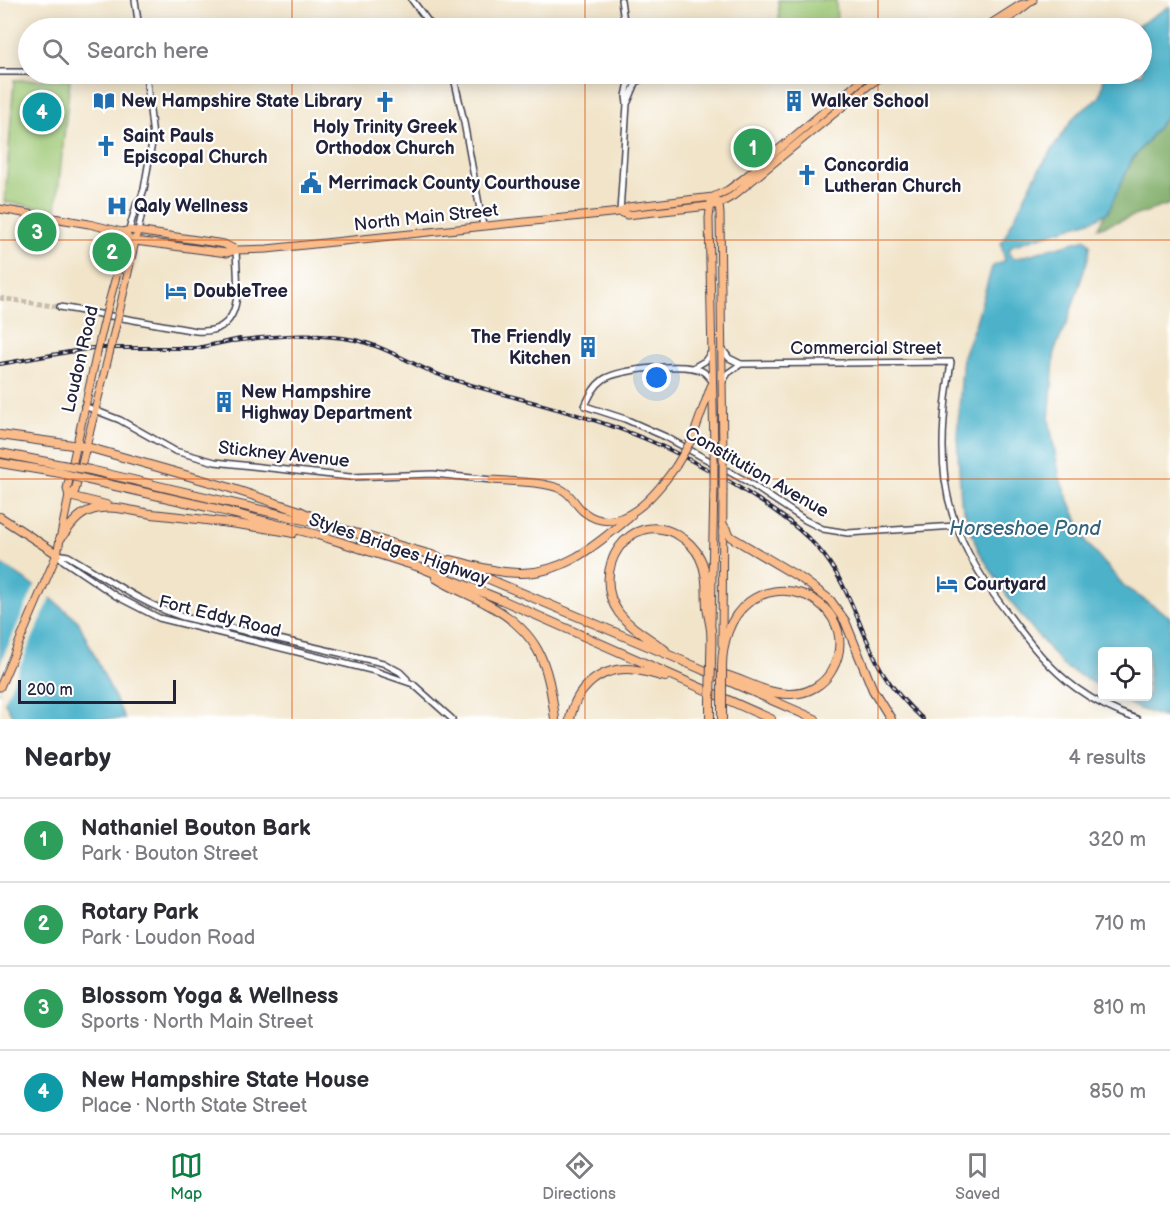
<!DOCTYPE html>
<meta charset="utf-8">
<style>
body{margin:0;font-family:"Balsamiq Sans",sans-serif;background:#f2f2f3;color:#2b2b33}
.controls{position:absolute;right:18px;bottom:18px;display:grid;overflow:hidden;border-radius:6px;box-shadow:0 3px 15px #0003}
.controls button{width:54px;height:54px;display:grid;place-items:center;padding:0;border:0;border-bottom:2px solid #e1e1e2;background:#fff;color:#2b2b33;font:30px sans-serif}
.scale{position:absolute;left:18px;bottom:15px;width:158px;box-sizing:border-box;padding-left:6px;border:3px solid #22223b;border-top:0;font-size:16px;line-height:21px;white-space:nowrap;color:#22223b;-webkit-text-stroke:4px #fff;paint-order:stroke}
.you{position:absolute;left:657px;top:378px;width:21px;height:21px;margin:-15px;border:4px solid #fff;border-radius:50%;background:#1a73e8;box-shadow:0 0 0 9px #1a73e833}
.badge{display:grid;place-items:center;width:39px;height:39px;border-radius:50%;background:#0b8043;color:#fff;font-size:20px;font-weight:700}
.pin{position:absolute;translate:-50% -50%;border:3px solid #fff;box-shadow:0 2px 6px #0006}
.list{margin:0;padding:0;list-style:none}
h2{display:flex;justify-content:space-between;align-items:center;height:78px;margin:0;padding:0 24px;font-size:26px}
h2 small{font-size:20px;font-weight:400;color:#7c7c81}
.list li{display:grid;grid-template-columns:39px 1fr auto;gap:18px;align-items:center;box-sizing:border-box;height:84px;padding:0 24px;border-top:2px solid #e1e1e2}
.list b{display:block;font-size:22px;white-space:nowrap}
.list p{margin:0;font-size:20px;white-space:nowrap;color:#7c7c81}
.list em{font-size:20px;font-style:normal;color:#7c7c81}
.icon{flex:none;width:33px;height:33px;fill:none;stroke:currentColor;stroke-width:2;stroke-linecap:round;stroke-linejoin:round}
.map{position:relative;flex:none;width:1170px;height:719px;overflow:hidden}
.search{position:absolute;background:#fff;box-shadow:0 3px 15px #0003;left:18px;right:18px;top:18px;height:66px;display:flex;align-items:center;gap:15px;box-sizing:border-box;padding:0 21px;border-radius:33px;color:#7c7c81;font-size:22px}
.sheet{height:414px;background:#fff}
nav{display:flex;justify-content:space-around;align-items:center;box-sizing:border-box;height:84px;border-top:2px solid #e1e1e2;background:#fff;font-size:16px;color:#7c7c81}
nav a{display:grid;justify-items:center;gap:3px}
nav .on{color:#0b8043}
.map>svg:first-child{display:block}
</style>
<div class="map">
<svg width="1170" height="719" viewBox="0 0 1170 719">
<rect width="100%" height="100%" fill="#fff"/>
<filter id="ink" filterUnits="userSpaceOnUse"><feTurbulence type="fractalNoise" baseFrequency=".0167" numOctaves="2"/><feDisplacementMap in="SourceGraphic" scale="12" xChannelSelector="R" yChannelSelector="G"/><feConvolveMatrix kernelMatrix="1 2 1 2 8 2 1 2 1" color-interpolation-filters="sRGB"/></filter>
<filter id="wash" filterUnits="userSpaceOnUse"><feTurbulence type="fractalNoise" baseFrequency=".008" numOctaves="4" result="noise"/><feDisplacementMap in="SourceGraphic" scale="24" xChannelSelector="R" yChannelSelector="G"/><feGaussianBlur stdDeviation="1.35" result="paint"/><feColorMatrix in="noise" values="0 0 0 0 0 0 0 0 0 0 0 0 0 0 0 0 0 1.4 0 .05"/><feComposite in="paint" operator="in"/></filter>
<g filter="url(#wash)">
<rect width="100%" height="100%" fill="#f1e4c9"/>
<path fill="#9ec874" stroke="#607558" stroke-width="1.5" d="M 778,0 L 836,0 L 837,28 L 780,28 Z
M 14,80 L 70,80 L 56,210 L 5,202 Z"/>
<path fill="#7eac66" stroke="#506750" stroke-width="1.5" d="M 1170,112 L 1170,204 L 1098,228 L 1132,160 Z"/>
<path fill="#4cb2ca" stroke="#376a82" stroke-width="1.5" d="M 1170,6 L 1170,112 L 1132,160 L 1108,212 L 1096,219 L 1011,246 L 1009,253 L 1013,259 L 1086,239 L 1090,245 L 1089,255 L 1067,323 L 1055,349 L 1049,420 L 1060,479 L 1087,543 L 1125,587 L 1170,617 L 1170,719 L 1139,709 L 1117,697 L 1148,696 L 1148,652 L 1102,652 L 1102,688 L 1063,666 L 1013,605 L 978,550 L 961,501 L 957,436 L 963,356 L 976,322 L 992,267 L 1005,260 L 1001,244 L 1038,171 L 1074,117 L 1100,97 L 1105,74 L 1142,74 L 1142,28 L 1134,28 Z
M 0,563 L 46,594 L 78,621 L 125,719 L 14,719 L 0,693 Z"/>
<path fill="#f1e4c9" d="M 36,583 L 52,595 L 3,704 L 0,699 L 0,664 Z"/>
</g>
<g filter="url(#ink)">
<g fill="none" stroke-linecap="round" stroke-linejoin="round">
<path stroke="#c8bdad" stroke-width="5" stroke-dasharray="5 2.5" stroke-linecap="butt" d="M 0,298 L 60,307"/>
<defs>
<path id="tertiary" d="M 135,0 L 139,28
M 412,0 L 433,28
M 621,0 L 625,28
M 0,72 L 28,72
M 421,74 L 474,74
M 453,74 L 463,117 L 483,226
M 586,74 L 609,74 L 626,78
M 626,74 L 627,80 L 634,83 L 640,80 L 642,74
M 641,79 C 657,76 672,74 689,74
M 628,102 L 636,83
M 620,212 L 627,104 L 626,96 L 629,82
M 129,230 L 137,202 L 141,198 L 144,189 L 153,137 L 146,74
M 138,231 L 144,204 L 141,198
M 60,307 L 196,331 C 247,335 237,283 236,250
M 723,350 L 729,358 L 741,364 L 951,362 C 945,401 940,441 945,480 C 952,534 979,576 1011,618 C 1030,644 1050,669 1076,688 C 1094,701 1116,712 1137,719
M 693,368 L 705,361 L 712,351
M 712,381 C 709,377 706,373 702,371 C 686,362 620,369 604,379 C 594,386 590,395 585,406 L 625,419 L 666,437 L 746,481 L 805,520 L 823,529 L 848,533 L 956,526
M 722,383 L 728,373 L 741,364
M 84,406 L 120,420 L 175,451 L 215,462 L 350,477 L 433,474 L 492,480
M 57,554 L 64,561 L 116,596 L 159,618 L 375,671 L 413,684 L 452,719
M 57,554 L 68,556 C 107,578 141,604 183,617 L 383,663 L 400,672 L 407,679"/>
<path id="primary" d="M 984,28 L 1020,5 L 1029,3
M 997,28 L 1033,0
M 717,201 L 719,204 L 720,214 L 723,455
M 711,202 L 709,218 L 714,450
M 0,209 L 89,224 L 122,232 L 129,230 L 224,244 L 236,250
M 620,212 L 627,215 L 709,206 L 719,204 L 733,196 L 869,85 L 886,74
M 122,232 L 127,239 L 135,241 L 227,253 L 236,250 L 267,249 L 620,212 L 628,207 L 713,197 L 728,190 L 743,179 L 869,74
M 108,306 L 127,236
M 120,308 L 136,237
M 692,439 L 711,386
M 492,480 C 514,482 541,481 561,489 C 572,494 575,505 584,512 C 620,540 657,493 676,466
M 69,496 L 75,491 L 109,354
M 711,623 L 714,487
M 722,644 L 723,492
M 0,687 L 57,554 L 69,496 L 67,489 L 97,352"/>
<path id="motorway" d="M 0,435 L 87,447 L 224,486 L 300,511 L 319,520
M 0,453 L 62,465
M 0,463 L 60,473
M 90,470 L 334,527 L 432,555 L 676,658 L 815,719
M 89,480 L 208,507 L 318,535 L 422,568 L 502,600 L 771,719
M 69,496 L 106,505
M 0,517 L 57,554
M 723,525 L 731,537 L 802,579 L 830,600 L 845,621 L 873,690 L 891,719
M 60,539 C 68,529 77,515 89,511 C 111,503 130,511 152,514 C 199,519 246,524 293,533
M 450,560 C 473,565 496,573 519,573 C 565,574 598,543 631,516
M 436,578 C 451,588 469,594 485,603 C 539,631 548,662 555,719
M 665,650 C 650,638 631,629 619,613 C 589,572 628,507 678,535 C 687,540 696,549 700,558 C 708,574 706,590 707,607 C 708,615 710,622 711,630 C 712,640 711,651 711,662
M 721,674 C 744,679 766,695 791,694 C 807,694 824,685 832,670 C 839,658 841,644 838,631 C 827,593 779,579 749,602 C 729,617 722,644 722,667
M 710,702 L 710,719
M 570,719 C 575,691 597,669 627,669 C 640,669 652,674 665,677
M 722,719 L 722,707"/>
</defs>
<use href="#tertiary" stroke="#413f50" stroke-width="8"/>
<use href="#primary" stroke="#413f50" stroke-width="9"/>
<use href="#motorway" stroke="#413f50" stroke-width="10"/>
<use href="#tertiary" stroke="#fff" stroke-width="5"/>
<use href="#primary" stroke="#fabc8b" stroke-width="7"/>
<use href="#motorway" stroke="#fabc8b" stroke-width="8"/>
<defs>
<path id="rail" d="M 233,341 C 273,336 314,332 355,340 C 389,347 418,369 451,379 C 512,398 574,411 633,434 C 667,447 699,464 730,482 C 761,501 792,520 817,547 C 849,582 859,630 882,671 C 893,689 907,705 923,719
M 0,364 L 92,348 L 197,348 L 240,339"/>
</defs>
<use href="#rail" stroke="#22223b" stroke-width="4"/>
<use href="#rail" stroke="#fff" stroke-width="1.5" stroke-dasharray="4.5" stroke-linecap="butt"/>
<defs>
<path id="primary-bridge" d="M 97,352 L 108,306
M 109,354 L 120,308
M 676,466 L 692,439
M 714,487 L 714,450
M 723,492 L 723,455"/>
<path id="motorway-bridge" d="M 62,465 L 90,470
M 60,473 L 89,480
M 710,702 L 711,662
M 722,707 L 722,667"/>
</defs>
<use href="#primary-bridge" stroke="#413f50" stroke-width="9" stroke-linecap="butt"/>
<use href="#motorway-bridge" stroke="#413f50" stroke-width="10" stroke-linecap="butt"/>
<use href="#primary-bridge" stroke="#fabc8b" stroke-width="7"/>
<use href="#motorway-bridge" stroke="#fabc8b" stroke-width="8"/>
</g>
</g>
<path fill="none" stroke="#de560e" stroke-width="1.5" stroke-opacity="0.55" d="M 292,0 L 292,28M 585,0 L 585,28M 878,0 L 878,28M 292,74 L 292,719M 585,74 L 585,719M 878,74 L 878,719M 0,240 L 1170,240M 0,479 L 1170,479"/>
<defs>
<symbol id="library-bare" viewBox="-9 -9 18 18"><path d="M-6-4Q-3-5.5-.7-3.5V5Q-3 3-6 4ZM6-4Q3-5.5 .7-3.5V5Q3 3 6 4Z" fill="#1f6fb2" stroke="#fff" stroke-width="2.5" paint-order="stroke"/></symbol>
<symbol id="building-bare" viewBox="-9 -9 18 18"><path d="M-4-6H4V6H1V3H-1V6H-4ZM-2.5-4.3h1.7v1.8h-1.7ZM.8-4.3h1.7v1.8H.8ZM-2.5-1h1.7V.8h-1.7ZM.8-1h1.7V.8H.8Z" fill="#1f6fb2" stroke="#fff" stroke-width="2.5" paint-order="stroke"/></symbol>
<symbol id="church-bare" viewBox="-9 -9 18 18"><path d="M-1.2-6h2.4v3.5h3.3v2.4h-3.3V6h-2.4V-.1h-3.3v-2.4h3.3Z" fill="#1f6fb2" stroke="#fff" stroke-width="2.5" paint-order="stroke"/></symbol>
<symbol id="civic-bare" viewBox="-9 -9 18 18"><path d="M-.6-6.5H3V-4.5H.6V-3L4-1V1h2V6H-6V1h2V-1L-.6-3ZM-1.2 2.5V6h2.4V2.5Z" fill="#1f6fb2" stroke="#fff" stroke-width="2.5" paint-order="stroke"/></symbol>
<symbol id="hospital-bare" viewBox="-9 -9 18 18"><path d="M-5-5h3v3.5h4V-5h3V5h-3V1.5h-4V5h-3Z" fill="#1f6fb2" stroke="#fff" stroke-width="2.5" paint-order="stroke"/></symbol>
<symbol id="hotel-bare" viewBox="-9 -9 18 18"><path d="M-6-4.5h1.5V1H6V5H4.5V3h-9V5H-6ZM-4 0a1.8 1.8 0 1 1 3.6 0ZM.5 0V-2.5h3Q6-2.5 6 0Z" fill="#1f6fb2" stroke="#fff" stroke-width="2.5" paint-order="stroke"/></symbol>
</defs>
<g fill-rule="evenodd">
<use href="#library-bare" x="89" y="86" width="30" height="30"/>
<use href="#building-bare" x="779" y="86" width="30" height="30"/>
<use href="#church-bare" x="370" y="87" width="30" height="30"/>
<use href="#church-bare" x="91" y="131" width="30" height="30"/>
<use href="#church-bare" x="792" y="160" width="30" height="30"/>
<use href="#civic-bare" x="296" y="168" width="30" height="30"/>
<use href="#hospital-bare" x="102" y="191" width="30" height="30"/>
<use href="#hotel-bare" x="161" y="276" width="30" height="30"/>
<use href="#building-bare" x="573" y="332" width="30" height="30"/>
<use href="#building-bare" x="209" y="387" width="30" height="30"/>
<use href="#hotel-bare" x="932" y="569" width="30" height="30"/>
</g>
<g text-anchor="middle" stroke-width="4.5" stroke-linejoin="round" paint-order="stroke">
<g font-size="18" font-weight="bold" fill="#22223b" stroke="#fff" text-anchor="start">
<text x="121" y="107">New Hampshire State Library</text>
<text x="811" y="107">Walker School</text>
<text x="385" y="133" text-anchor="middle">Holy Trinity Greek<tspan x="385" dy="21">Orthodox Church</tspan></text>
<text x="123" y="142">Saint Pauls<tspan x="123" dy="21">Episcopal Church</tspan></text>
<text x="824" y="171">Concordia<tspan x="824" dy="21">Lutheran Church</tspan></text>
<text x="328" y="189">Merrimack County Courthouse</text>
<text x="134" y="212">Qaly Wellness</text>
<text x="193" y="297">DoubleTree</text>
<text x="571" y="343" text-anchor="end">The Friendly<tspan x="571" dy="21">Kitchen</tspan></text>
<text x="241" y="398">New Hampshire<tspan x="241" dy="21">Highway Department</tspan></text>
<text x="964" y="590">Courtyard</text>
</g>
<g font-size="18" fill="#22223b" stroke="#fff">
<text transform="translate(426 217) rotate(-6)" y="6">North Main Street</text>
<text x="866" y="354">Commercial Street</text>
<text transform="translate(80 359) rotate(-77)" y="6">Loudon Road</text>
<text transform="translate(284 454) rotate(6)" y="6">Stickney Avenue</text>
<text transform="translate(757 472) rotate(30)" y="6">Constitution Avenue</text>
<text transform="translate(399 549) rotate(19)" y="6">Styles Bridges Highway</text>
<text transform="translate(220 616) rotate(14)" y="6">Fort Eddy Road</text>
</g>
<g font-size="20" font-style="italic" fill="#35637b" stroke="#fff">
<text x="1025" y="535">Horseshoe Pond</text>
</g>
</g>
</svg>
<div class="controls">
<button><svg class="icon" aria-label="locate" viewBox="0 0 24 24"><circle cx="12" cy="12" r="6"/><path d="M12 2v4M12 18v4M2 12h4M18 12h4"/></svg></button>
</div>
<div class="scale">200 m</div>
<div class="you"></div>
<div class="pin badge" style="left:753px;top:148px;background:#2e9e5b">1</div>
<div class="pin badge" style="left:112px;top:252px;background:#2e9e5b">2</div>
<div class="pin badge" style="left:37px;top:232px;background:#2e9e5b">3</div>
<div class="pin badge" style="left:42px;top:112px;background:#0f9aa8">4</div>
<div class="search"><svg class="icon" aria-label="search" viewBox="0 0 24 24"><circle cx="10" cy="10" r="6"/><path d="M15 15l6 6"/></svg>Search here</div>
</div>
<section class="sheet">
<h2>Nearby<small>4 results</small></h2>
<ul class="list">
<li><span class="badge" style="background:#2e9e5b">1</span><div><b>Nathaniel Bouton Bark</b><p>Park · Bouton Street</p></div><em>320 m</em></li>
<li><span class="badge" style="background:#2e9e5b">2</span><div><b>Rotary Park</b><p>Park · Loudon Road</p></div><em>710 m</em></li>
<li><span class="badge" style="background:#2e9e5b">3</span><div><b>Blossom Yoga &amp; Wellness</b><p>Sports · North Main Street</p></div><em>810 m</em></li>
<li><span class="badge" style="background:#0f9aa8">4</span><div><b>New Hampshire State House</b><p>Place · North State Street</p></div><em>850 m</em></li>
</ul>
</section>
<nav>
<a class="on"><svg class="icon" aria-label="map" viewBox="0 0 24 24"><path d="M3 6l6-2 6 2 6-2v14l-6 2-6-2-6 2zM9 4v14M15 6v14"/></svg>Map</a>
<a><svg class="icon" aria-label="directions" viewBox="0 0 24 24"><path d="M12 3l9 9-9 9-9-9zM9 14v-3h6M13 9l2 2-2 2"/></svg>Directions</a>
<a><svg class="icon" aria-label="saved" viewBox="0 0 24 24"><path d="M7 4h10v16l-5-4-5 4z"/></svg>Saved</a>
</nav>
